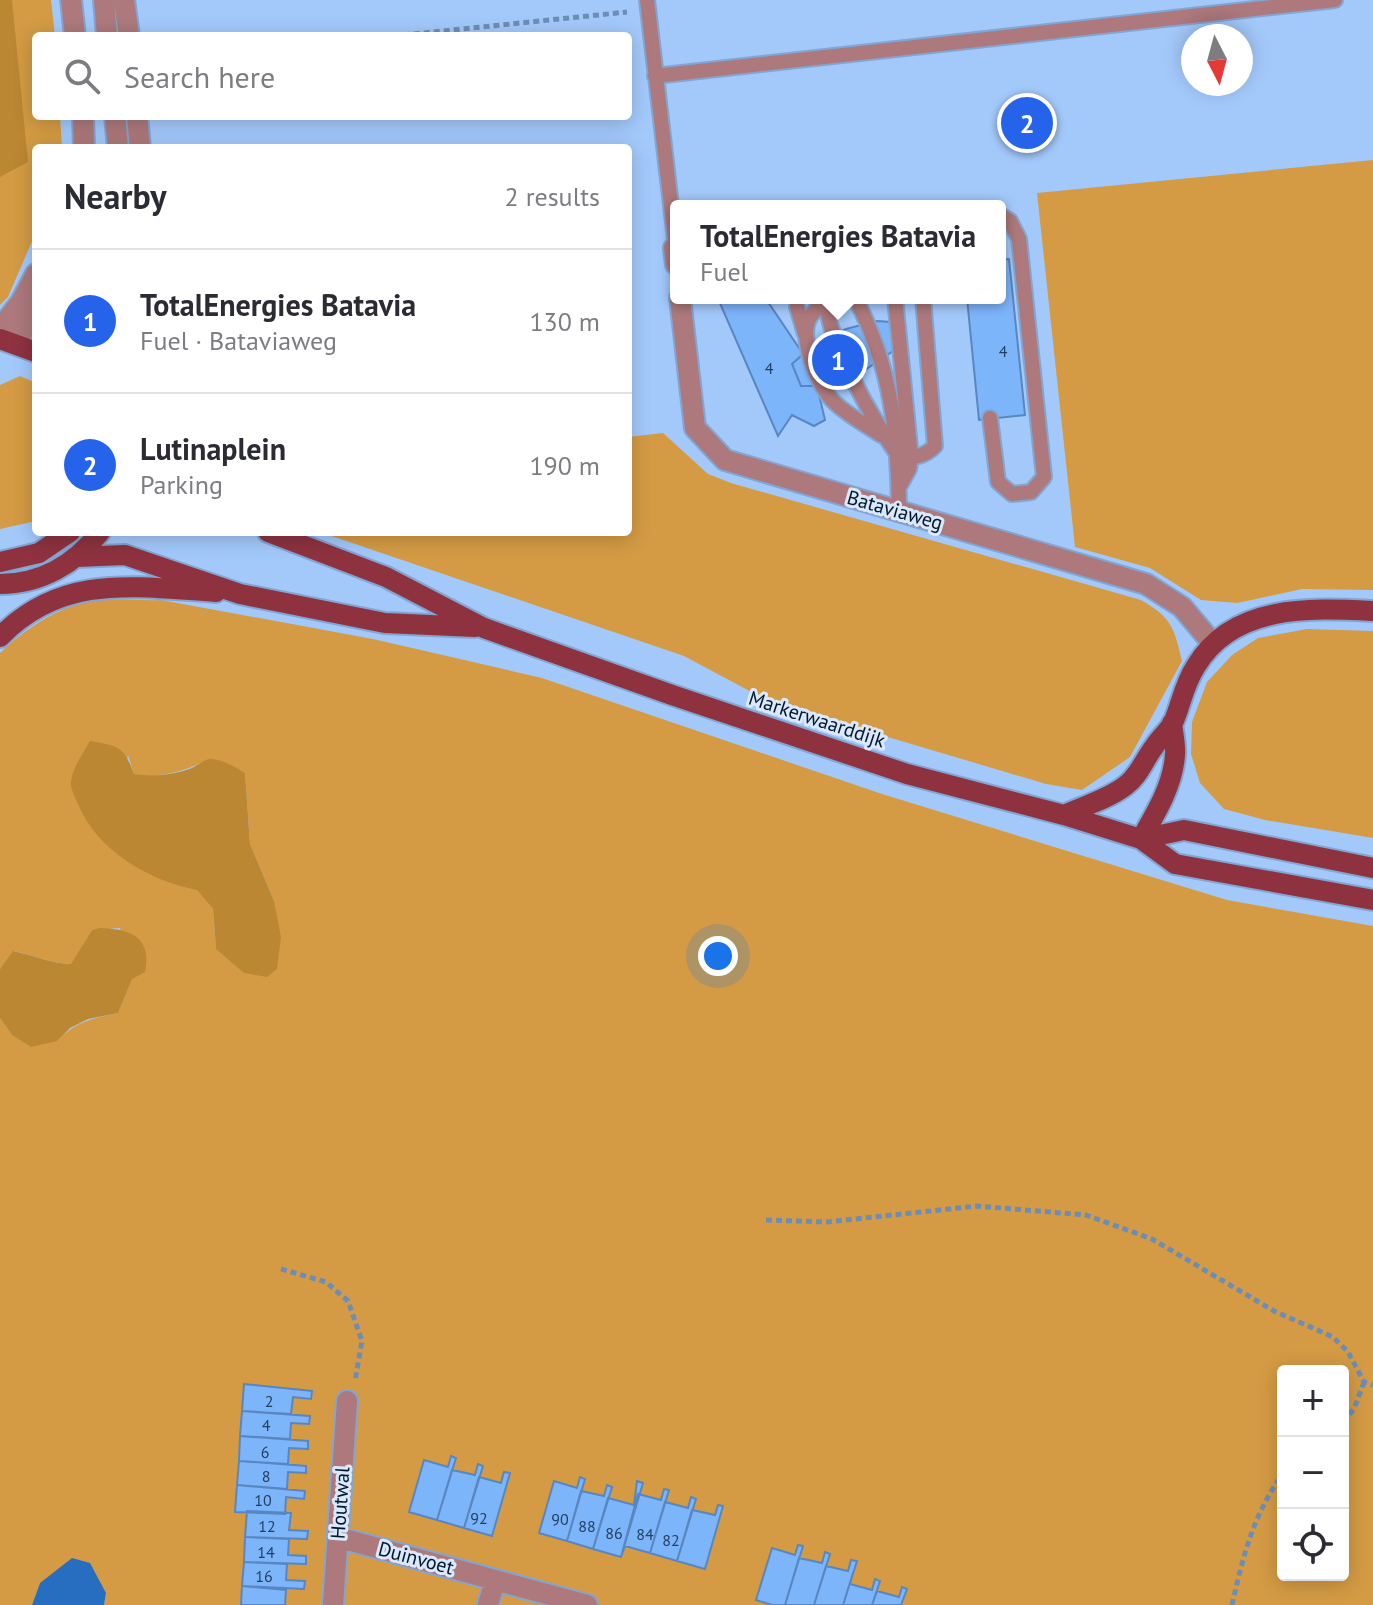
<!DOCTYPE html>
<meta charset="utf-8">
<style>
body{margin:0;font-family:"PT Sans",sans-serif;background:#f2f2f3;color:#2b2b33}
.controls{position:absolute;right:24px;bottom:24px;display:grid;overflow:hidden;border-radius:8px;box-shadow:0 4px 20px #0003}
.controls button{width:72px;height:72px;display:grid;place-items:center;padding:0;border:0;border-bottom:2px solid #e1e1e2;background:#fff;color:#2b2b33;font:40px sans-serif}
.compass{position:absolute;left:1181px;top:24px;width:72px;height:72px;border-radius:50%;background:#fff;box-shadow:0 4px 20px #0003;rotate:174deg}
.you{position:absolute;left:718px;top:956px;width:28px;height:28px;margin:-20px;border:6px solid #fff;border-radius:50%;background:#1a73e8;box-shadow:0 0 0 12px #1a73e833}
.badge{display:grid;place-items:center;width:52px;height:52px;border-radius:50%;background:#2563eb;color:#fff;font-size:26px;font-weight:700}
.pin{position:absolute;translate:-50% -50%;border:4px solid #fff;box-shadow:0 2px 8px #0006}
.popup{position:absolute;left:670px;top:200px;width:336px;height:104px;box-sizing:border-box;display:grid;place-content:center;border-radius:8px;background:#fff;filter:drop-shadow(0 2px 6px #0005);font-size:26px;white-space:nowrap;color:#7c7c81}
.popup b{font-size:30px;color:#2b2b33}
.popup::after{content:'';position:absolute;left:50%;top:100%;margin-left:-16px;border:16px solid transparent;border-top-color:#fff}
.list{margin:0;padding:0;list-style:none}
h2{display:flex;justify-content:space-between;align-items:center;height:104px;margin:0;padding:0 32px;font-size:34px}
h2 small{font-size:26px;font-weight:400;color:#7c7c81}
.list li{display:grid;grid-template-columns:52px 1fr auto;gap:24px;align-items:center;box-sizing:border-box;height:144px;padding:0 32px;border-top:2px solid #e1e1e2}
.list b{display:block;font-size:30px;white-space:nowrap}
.list p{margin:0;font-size:26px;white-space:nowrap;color:#7c7c81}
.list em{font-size:26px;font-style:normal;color:#7c7c81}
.icon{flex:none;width:44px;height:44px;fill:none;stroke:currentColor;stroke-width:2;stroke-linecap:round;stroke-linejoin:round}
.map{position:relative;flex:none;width:1373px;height:1605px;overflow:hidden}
.search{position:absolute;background:#fff;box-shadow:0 4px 20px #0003;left:32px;top:32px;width:600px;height:88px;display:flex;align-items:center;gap:20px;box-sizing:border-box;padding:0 28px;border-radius:8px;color:#7c7c81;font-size:30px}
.panel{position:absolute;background:#fff;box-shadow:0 4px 20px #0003;left:32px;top:144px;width:600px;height:392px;border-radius:8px}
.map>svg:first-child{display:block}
</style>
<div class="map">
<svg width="1373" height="1605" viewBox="0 0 1373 1605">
<rect width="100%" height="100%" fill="#a3c9fb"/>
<path fill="#d49b44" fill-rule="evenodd" d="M 0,0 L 51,0 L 55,36 L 36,36 L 36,116 L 60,116 L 62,148 L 36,148 L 36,232 L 8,297 L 0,305 Z
M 1373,160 L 1373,590 L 1302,589 L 1237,603 L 1201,600 L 1150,568 L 1075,547 L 1037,193 Z
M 20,376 L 36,383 L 36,521 L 0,529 L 0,385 Z
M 663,433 L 708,474 L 731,483 L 1141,600 C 1172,618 1174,627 1182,661 L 1130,757 L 1082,790 L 1046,784 L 770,702 L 684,656 L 320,532 L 628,532 L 628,437 Z
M 161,600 L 373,639 L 542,678 L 882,794 L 1227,900 L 1373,926 L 1373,1605 L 104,1605 L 106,1593 L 40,1583 L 32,1605 L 0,1605 L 0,1018 L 12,1035 L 57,1041 C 75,1022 93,1018 118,1013 L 132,978 L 120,928 L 92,930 L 72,964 C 52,964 33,955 14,951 L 0,969 L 0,653 C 27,628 55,608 92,601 C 113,597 139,601 161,600 ZM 128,755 L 134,774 C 160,779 186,771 209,759 L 245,773 L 250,844 L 274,901 L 216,949 L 213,909 L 197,889 C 161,884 135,866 107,845 ZM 1283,1371 L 1343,1371 L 1343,1575 L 1283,1575 Z
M 1307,629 L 1373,631 L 1373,838 L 1265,820 L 1224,809 L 1200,783 L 1191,754 L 1192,722 L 1207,682 L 1232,655 L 1258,638 Z"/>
<path fill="#bc8733" d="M 0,0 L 12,0 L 28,162 L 0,177 Z
M 90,741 C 120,746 124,747 134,774 C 153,777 174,775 192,768 C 197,766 203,760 209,759 C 221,758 235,767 245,773 L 250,844 L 274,901 L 281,937 L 277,969 L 267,977 L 244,973 L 216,949 L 213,909 L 197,890 C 150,881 97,851 78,804 C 75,797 70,788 71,781 C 73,767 83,753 90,741 Z
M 100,928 C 131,929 152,937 145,972 L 132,979 L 118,1013 L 88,1019 L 70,1028 L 57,1041 L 31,1047 L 12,1035 L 0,1018 L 0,969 L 13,951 C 33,955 52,964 71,964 L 92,930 Z"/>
<path fill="#276ec1" d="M 72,1558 L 90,1563 L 106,1593 L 104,1605 L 32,1605 L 40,1583 Z"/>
<path fill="#7db5fb" stroke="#5886c0" stroke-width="2" d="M 1009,259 L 1025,415 L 979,420 L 967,298 L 1000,298 L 1000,260 Z
M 726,298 L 764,298 L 768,302 L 803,354 L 817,386 L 825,420 L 814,426 L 792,415 L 778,436 L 719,301 Z
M 876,321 L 892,322 L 898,345 L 893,351 L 853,378 L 819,386 L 801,386 L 792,364 L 802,355 L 826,338 L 846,329 Z
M 244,1384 L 312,1391 L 311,1399 L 293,1397 L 291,1414 L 242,1411 Z
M 242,1411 L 310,1416 L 309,1424 L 291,1423 L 290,1439 L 240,1436 Z
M 240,1436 L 308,1441 L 308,1449 L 289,1448 L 288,1464 L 239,1461 Z
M 451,1456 L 456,1458 L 437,1520 L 409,1512 L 424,1460 L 448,1467 Z
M 239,1461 L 306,1466 L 306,1473 L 288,1472 L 287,1489 L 237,1485 Z
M 478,1464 L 483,1466 L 464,1528 L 437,1520 L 452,1470 L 475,1475 Z
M 504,1472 L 510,1473 L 492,1536 L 464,1528 L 479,1477 L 501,1483 Z
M 580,1477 L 585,1479 L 567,1541 L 539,1533 L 554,1481 L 577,1488 Z
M 637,1481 L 643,1483 L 621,1557 L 593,1549 L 608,1498 L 634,1505 Z
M 237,1485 L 305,1491 L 304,1499 L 286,1497 L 285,1514 L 235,1512 Z
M 607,1485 L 612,1487 L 593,1549 L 567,1541 L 581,1491 L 604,1496 Z
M 664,1489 L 669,1490 L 650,1553 L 625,1546 L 621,1557 L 638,1494 L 661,1500 Z
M 691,1497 L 696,1499 L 677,1561 L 650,1553 L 665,1502 L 688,1508 Z
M 718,1505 L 723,1506 L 705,1569 L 677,1561 L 692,1510 L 715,1515 Z
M 247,1511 L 291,1513 L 289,1530 L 308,1531 L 307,1539 L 245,1537 Z
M 245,1537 L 289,1539 L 288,1555 L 306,1556 L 306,1564 L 244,1562 Z
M 798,1545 L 803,1546 L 785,1605 L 772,1605 L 756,1600 L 772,1548 L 795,1555 Z
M 825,1552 L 830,1554 L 814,1605 L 785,1605 L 799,1558 L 822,1563 Z
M 851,1560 L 857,1561 L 843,1605 L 814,1605 L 826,1566 L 848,1571 Z
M 244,1562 L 287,1564 L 286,1580 L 305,1581 L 304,1589 L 242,1586 Z
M 853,1573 L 850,1584 L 872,1590 L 875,1579 L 880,1581 L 872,1605 L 843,1605 Z
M 242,1586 L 286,1590 L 285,1605 L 241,1605 Z
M 902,1587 L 907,1589 L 901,1605 L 872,1605 L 877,1591 L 899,1597 Z"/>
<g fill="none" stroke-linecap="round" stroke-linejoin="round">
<defs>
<path id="lane" d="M 647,0 L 676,248
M 655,76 L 1335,0
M 826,298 C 821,304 814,311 810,317 C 798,339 818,387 835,403 C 849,416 866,425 881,435
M 827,298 C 823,333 876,427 899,456 C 914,458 924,457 935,446 L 923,298
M 855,298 C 892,367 898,434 899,511
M 895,298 L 911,458 L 909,469 L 899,487
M 797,307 L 805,334
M 990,418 L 998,482 L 1012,494 L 1031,492 L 1044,477 L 1019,239 L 1010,221 L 1000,215"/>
<path id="street" d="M 71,0 L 75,36
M 104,0 L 107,36
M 124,0 L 129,36
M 83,116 L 84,148
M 115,116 L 118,148
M 137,116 L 140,148
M 674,248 L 676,264
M 680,298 L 695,428 L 725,460 L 1146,584 L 1182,607 L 1213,644
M 0,329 L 21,302 L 36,274
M 13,342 L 23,332 L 36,307
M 337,1537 L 587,1605
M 333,1605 L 347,1401
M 488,1605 L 495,1580"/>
<path id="primary" d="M 0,339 L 36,352
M 268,532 L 386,577 L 484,628 L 672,695 L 907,774 L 1064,815 L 1141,839 L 1175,864 L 1373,900
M 76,557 L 125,555 L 240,594 L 385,623 L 475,627
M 0,562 L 39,553 L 70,532
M 0,584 C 41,584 75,564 100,532
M 0,637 C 62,573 136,587 216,592
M 1064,815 C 1084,806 1108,799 1125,786 C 1139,776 1144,760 1154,747 C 1159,739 1168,731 1173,723 C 1181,705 1184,684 1196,666 C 1233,604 1310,608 1373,611
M 1141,839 L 1184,830 L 1373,868
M 1141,839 C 1156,813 1173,785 1175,755 C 1176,745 1173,733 1172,723"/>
</defs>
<use href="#lane" stroke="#83a5d2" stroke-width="18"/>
<use href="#street" stroke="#83a5d2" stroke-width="24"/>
<use href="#primary" stroke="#83a5d2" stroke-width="24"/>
<path stroke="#6e8db6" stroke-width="5" stroke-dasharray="6 4" stroke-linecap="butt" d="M 394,36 L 627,12
M 766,1220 L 827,1222 L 977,1206 L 1086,1215 L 1152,1239 L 1274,1311 L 1333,1337 L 1348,1352 L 1364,1382 L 1373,1385
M 281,1269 L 326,1282 L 348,1301 L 362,1341 L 355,1381
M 1343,1422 L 1354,1409 L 1364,1382
M 1232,1605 C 1243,1557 1253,1514 1283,1474"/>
<use href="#lane" stroke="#ad797c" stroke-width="14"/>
<use href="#street" stroke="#ad797c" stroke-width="20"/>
<use href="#primary" stroke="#8e3240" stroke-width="20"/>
</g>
<g text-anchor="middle" stroke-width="6" stroke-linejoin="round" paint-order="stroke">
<g font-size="16" fill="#223e60">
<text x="1003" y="357">4</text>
<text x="769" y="374">4</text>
<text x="269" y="1407">2</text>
<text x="266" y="1431">4</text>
<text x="265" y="1458">6</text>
<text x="266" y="1482">8</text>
<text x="263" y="1506">10</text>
<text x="479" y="1524">92</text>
<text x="560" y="1525">90</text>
<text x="267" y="1532">12</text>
<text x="587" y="1532">88</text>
<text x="614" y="1539">86</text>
<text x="645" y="1540">84</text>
<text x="671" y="1546">82</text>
<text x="266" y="1558">14</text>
<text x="264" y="1582">16</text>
</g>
<g font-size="20" fill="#04162c" stroke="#d9e8fb">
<text transform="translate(895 510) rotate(16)" y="7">Bataviaweg</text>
<text transform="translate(817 719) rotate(18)" y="7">Markerwaarddijk</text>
<text transform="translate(340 1503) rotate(-86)" y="7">Houtwal</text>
<text transform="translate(416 1558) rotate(15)" y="7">Duinvoet</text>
</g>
</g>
</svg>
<div class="controls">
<button>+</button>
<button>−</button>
<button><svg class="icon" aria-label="locate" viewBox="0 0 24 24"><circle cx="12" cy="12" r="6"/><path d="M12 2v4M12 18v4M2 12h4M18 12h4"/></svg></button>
</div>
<svg class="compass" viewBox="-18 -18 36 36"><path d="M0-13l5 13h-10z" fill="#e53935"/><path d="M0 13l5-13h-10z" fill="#7c7c81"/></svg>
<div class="you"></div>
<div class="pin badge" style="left:838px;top:360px">1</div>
<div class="popup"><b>TotalEnergies Batavia</b>Fuel</div>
<div class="pin badge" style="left:1027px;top:123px">2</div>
<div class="search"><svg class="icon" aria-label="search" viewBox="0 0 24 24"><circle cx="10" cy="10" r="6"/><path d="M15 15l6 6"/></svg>Search here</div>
<section class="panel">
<h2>Nearby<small>2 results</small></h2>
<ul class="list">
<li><span class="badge">1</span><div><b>TotalEnergies Batavia</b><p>Fuel · Bataviaweg</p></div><em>130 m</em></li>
<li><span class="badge">2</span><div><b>Lutinaplein</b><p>Parking</p></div><em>190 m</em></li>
</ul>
</section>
</div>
